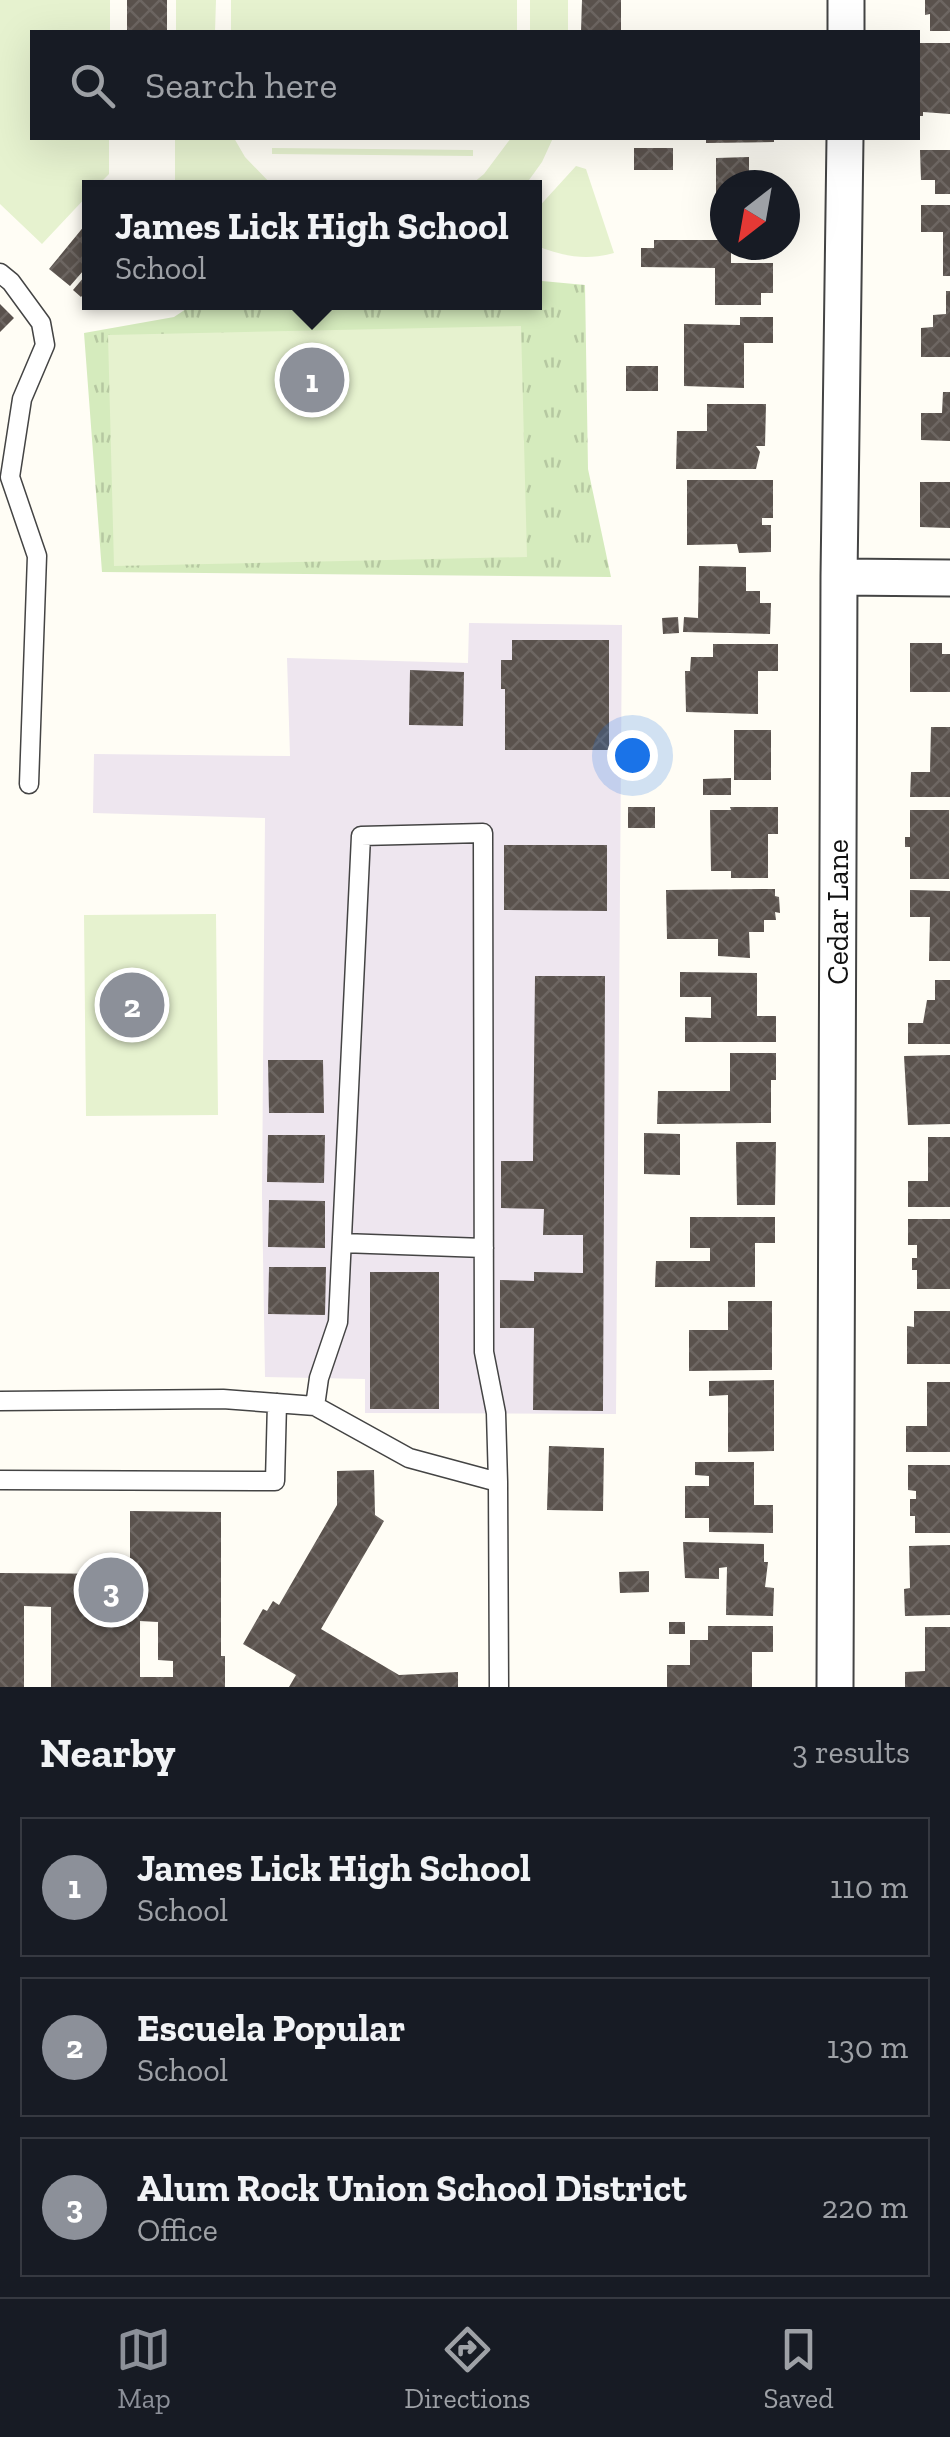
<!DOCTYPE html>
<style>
body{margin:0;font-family:"Zilla Slab",serif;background:#242831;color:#f1f3f6}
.compass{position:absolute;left:710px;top:170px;width:90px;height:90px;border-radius:50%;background:#171b24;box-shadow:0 10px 40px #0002;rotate:211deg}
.you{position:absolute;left:632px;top:755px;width:35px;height:35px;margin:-25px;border:8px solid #fff;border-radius:50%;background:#1a73e8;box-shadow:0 0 0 15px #1a73e833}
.badge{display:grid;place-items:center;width:65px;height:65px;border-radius:50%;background:#8c9099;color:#fff;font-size:32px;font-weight:700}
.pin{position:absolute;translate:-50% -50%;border:5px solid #fff;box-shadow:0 2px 10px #0006}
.popup{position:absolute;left:82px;top:180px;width:460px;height:130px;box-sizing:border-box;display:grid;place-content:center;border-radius:0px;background:#171b24;filter:drop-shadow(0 2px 8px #0005);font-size:32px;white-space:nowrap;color:#9ea1a6}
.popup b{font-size:38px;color:#f1f3f6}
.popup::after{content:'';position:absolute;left:50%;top:100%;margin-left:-20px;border:20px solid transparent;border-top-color:#171b24}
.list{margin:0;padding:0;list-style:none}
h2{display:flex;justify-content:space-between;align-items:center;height:130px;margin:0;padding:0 40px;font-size:42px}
h2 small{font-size:32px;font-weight:400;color:#9ea1a6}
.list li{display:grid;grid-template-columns:65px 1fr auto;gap:30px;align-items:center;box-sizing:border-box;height:140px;margin:0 20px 20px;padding:0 20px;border:2px solid #363941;border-radius:0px}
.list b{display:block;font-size:38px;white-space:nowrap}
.list p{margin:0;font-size:32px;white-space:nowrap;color:#9ea1a6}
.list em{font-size:32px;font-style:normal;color:#9ea1a6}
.icon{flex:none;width:55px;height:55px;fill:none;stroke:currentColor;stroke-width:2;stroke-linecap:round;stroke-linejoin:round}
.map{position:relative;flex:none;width:950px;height:1687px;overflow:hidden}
.search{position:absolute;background:#171b24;box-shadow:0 10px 40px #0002;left:30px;right:30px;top:30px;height:110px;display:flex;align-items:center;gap:25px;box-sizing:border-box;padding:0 35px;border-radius:0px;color:#9ea1a6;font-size:38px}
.sheet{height:610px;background:#171b24}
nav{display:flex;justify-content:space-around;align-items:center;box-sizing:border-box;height:140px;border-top:2px solid #363941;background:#171b24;font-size:28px;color:#9ea1a6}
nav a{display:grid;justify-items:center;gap:5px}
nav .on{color:#8c9099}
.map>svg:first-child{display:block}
</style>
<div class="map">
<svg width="950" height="1687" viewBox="0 0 950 1687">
<defs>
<pattern id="park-tufts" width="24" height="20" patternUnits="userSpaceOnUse" patternTransform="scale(2.5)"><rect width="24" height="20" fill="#d5ebbd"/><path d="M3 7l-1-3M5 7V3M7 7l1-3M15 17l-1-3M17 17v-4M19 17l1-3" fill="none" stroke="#b6c8a1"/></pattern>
<pattern id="building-cross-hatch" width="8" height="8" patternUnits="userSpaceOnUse" patternTransform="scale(2.5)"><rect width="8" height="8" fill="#5a524d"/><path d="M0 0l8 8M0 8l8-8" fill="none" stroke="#6d6662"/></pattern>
</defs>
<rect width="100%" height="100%" fill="#fffdf5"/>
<path fill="#eee6ef" d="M 469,623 L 622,625 L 616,1414 L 365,1413 L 365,1379 L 265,1377 L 262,1195 L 265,818 L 93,813 L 94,754 L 290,756 L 287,658 L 468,663 Z"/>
<path fill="url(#park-tufts)" d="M 542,281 L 585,285 L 588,469 L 611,577 L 102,572 L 84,333 L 174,317 L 195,303 L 534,302 L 535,294 Z"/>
<path fill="#e6f2cf" d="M 0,0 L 110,0 L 110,32 L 32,32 L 32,138 L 109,138 L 109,174 L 96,187 L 90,188 L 89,194 L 42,244 L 0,204 Z
M 176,0 L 216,0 L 215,32 L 176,32 Z
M 231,0 L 517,0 L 517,32 L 231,32 Z
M 530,0 L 568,0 L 568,32 L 530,32 Z
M 175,138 L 234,138 L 245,157 L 274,187 L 221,187 L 215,180 L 214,187 L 175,187 Z
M 511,138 L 553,138 L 542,162 L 524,187 L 468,187 L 484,174 Z
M 272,148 L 473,150 L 473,156 L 272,154 Z
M 576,166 L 586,169 L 614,253 C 586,261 560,256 535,245 L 535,211 Z
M 521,326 L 527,557 L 114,566 L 108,335 Z
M 216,914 L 218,1115 L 86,1116 L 84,915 Z"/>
<path fill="url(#building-cross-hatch)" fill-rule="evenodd" d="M 127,0 L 167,0 L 167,32 L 127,32 Z
M 582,0 L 621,0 L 621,32 L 581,32 Z
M 925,0 L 950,0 L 950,31 L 930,31 L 930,14 L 925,15 Z
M 918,43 L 950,43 L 950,114 L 923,112 L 923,116 L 918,116 Z
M 706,138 L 774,138 L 774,142 L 706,143 Z
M 634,148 L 673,148 L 673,170 L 634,170 Z
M 920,150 L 950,150 L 950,194 L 935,194 L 935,180 L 921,180 Z
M 749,157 L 749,181 L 762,181 L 762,185 L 725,185 L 725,223 L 716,223 L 716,158 Z
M 921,205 L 950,205 L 950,276 L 943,276 L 943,232 L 921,232 Z
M 90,219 L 90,263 L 70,286 L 49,269 Z
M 654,240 L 725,240 L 725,245 L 731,245 L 731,263 L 773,263 L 773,293 L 761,293 L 761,305 L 715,305 L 715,268 L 641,267 L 641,248 L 654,248 Z
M 90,270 L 90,287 L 81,297 L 73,290 Z
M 946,291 L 950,291 L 950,357 L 921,357 L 921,328 L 933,327 L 933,315 L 946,314 Z
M 0,304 L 14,318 L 0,332 Z
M 740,317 L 773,317 L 773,343 L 744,343 L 744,388 L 684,386 L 684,324 L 740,325 Z
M 626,366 L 658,366 L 658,391 L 626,391 Z
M 943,392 L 950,392 L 950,441 L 921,440 L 921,413 L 942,413 Z
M 707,404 L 766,404 L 765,446 L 756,446 L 760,452 L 756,469 L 676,469 L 677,431 L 707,431 Z
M 687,480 L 773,480 L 773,518 L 762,518 L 762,525 L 771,525 L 771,552 L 739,553 L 737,544 L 687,545 Z
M 920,482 L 950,482 L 950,528 L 920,527 Z
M 699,566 L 746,567 L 746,591 L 760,591 L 760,603 L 771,603 L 770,634 L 683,632 L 684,617 L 698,618 Z
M 678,617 L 679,633 L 663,634 L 662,618 Z
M 512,640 L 609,640 L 609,750 L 505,750 L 505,689 L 501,689 L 501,660 L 512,660 Z
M 910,643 L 942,643 L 942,654 L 950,654 L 950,692 L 910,692 Z
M 713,644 L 778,644 L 778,671 L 758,671 L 758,714 L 686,712 L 685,671 L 690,671 L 691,657 L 713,657 Z
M 410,670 L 464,672 L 463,726 L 409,725 Z
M 931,727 L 950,727 L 950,797 L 910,797 L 911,772 L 930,772 Z
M 734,730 L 771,730 L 771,780 L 734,780 Z
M 731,778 L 731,795 L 703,795 L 703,779 Z
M 628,807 L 655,807 L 655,828 L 628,828 Z
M 730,807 L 778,807 L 778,834 L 768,834 L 768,878 L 731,878 L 731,871 L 711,871 L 710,810 L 731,810 Z
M 910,810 L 949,810 L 949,879 L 910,879 L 910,847 L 905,847 L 905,837 L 910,837 Z
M 504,845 L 607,845 L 607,911 L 504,910 Z
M 775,889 L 775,896 L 779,897 L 780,913 L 775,912 L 776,920 L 764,920 L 764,932 L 749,932 L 750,958 L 718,956 L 718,939 L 667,939 L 666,890 Z
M 910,890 L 950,891 L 950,961 L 929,961 L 930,917 L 910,917 Z
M 680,972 L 757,973 L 757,1016 L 776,1016 L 776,1042 L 685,1042 L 685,1017 L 711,1018 L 711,997 L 680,997 Z
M 535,976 L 605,976 L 603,1411 L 533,1410 L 534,1328 L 500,1328 L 500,1280 L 534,1281 L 534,1272 L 583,1273 L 583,1235 L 543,1235 L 544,1209 L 501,1208 L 501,1161 L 533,1161 Z
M 935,980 L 950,980 L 950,1044 L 908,1044 L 908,1023 L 923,1023 L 927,1000 L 935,1000 Z
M 730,1053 L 776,1053 L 776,1080 L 771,1080 L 771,1123 L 657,1124 L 658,1091 L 730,1091 Z
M 950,1055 L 950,1124 L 908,1125 L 904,1056 Z
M 268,1060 L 323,1060 L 324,1113 L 269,1113 Z
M 644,1133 L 680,1134 L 680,1175 L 644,1174 Z
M 268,1135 L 325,1135 L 324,1183 L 267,1182 Z
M 928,1137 L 950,1137 L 950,1207 L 908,1207 L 908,1181 L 928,1181 Z
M 736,1142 L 776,1142 L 775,1205 L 737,1205 Z
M 269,1200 L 325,1201 L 325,1248 L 268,1247 Z
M 690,1217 L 775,1217 L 775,1243 L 755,1243 L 755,1287 L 655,1287 L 656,1261 L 710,1261 L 710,1248 L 690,1248 Z
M 908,1219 L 950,1219 L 950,1289 L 917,1289 L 917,1270 L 912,1270 L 912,1258 L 917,1258 L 917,1245 L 908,1245 Z
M 269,1267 L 326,1267 L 325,1315 L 268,1314 Z
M 370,1272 L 439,1272 L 439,1409 L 370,1409 Z
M 728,1301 L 772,1301 L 772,1370 L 689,1371 L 689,1330 L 728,1330 Z
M 914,1311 L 950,1311 L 950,1364 L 907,1364 L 907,1326 L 914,1327 Z
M 774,1380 L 774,1451 L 728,1452 L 728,1395 L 709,1396 L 709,1381 Z
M 927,1382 L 950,1382 L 950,1452 L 906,1452 L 906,1426 L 927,1426 Z
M 549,1446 L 604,1448 L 603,1511 L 547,1510 Z
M 695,1462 L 754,1462 L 754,1505 L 773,1505 L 773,1533 L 709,1532 L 709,1518 L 685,1518 L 685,1486 L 709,1486 L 709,1476 L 695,1475 Z
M 908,1465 L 950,1465 L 950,1533 L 915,1533 L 915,1516 L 910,1516 L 910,1499 L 916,1499 L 916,1491 L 908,1490 Z
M 374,1470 L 375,1515 L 384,1521 L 321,1629 L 399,1675 L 458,1672 L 458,1687 L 289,1687 L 296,1675 L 243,1644 L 263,1609 L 267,1611 L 273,1601 L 279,1605 L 337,1505 L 337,1471 Z
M 130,1511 L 221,1512 L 221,1656 L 225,1656 L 225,1687 L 51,1687 L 51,1607 L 24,1606 L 24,1687 L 0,1687 L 0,1573 L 130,1574 ZM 140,1621 L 158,1622 L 158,1660 L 173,1661 L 173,1677 L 140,1677 Z
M 683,1542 L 764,1544 L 764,1562 L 768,1562 L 765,1587 L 774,1588 L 773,1616 L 726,1615 L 727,1567 L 719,1568 L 719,1579 L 685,1578 Z
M 950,1545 L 950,1615 L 905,1616 L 904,1589 L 910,1588 L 909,1546 Z
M 649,1571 L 649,1592 L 620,1593 L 619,1572 Z
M 669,1622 L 685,1622 L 685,1634 L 669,1634 Z
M 708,1626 L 773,1626 L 773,1652 L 752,1652 L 752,1687 L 667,1687 L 667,1665 L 690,1665 L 690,1640 L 708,1640 Z
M 925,1627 L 950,1627 L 950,1687 L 905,1687 L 905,1672 L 925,1671 Z"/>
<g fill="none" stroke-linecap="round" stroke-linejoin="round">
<defs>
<path id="service" d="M 0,273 L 11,282 L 41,323 L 45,345 L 22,399 L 10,477 L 37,556 L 29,784
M 342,1243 L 484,1248
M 0,1401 L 223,1399 L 315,1406 L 409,1458 L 498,1482 L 499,1687
M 315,1406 L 319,1378 L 338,1322 L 361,836 L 483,833 L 484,1352 L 496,1413 L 498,1482
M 0,1480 L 275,1481 L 277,1403"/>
<path id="minor" d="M 846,32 L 846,0
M 839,577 L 950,578
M 835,1687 L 839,577 L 845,138"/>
</defs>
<use href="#service" stroke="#444" stroke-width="21"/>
<use href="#minor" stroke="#444" stroke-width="39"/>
<use href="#service" stroke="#fff" stroke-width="18"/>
<use href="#minor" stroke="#fff" stroke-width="35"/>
</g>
<g text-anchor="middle" stroke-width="10" stroke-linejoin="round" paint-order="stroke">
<g font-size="30" fill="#111" stroke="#fff">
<text transform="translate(838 912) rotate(-90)" y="10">Cedar Lane</text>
</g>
</g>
</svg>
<svg class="compass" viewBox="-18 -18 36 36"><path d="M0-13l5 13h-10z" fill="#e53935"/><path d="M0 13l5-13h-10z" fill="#9ea1a6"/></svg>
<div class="you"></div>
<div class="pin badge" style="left:312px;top:380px">1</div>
<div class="popup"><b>James Lick High School</b>School</div>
<div class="pin badge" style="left:132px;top:1005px">2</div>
<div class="pin badge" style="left:111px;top:1590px">3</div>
<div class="search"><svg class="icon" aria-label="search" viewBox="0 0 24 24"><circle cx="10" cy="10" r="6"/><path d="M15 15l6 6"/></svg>Search here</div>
</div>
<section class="sheet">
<h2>Nearby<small>3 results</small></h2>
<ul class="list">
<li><span class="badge">1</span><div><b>James Lick High School</b><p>School</p></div><em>110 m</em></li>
<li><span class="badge">2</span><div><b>Escuela Popular</b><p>School</p></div><em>130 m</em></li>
<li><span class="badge">3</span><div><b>Alum Rock Union School District</b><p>Office</p></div><em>220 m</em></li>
</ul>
</section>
<nav>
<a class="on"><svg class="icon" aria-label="map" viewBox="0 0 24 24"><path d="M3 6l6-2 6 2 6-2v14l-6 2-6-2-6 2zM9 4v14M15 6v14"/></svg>Map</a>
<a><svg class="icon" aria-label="directions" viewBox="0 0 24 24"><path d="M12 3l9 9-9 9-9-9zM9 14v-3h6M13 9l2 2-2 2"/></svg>Directions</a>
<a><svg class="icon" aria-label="saved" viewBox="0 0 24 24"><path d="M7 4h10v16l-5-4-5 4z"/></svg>Saved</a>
</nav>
